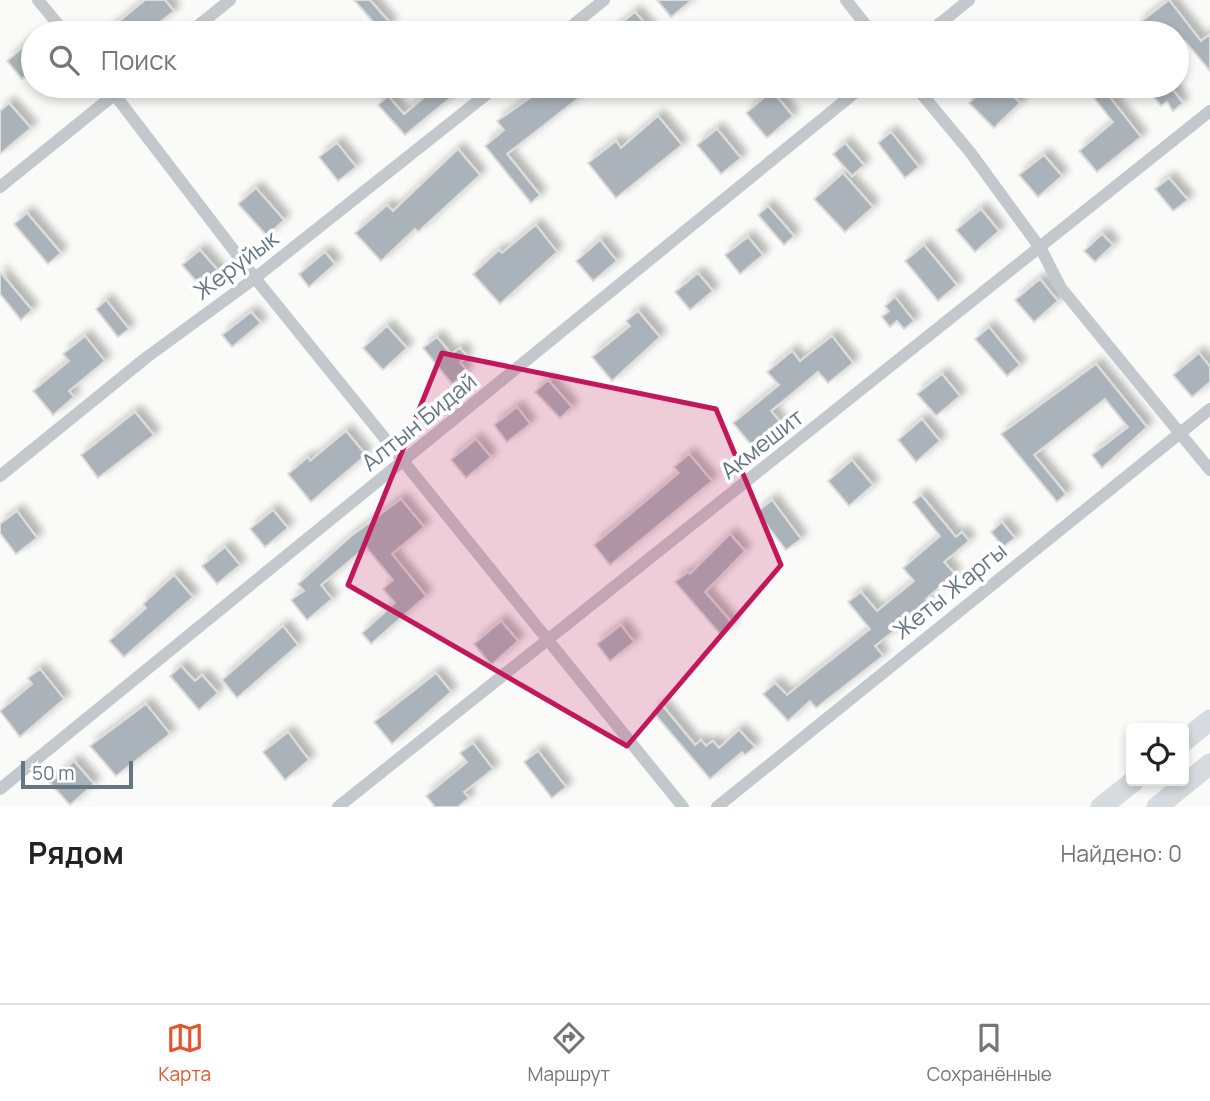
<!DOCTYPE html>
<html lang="ru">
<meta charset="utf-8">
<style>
body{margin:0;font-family:Manrope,sans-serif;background:#f6f6f6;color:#222}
.controls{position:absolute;right:21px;bottom:21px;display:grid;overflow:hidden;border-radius:7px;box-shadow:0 4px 10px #0003}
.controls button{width:63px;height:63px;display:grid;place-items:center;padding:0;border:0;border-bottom:2px solid #e0e0e0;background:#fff;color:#222;font:35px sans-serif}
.scale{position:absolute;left:21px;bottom:18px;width:112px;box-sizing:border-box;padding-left:7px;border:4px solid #657683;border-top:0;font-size:19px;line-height:24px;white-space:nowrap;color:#657683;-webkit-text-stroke:5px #fff;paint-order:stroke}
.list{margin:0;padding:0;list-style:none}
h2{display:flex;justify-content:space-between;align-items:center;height:91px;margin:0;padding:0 28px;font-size:30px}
h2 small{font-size:23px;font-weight:400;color:#767676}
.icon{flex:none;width:38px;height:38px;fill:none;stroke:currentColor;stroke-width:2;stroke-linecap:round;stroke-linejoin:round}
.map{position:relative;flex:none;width:1210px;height:807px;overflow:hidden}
.search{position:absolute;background:#fff;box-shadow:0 4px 10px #0003;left:21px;right:21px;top:21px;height:77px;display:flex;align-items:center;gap:18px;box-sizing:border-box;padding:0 24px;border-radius:38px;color:#767676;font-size:26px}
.sheet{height:196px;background:#fff}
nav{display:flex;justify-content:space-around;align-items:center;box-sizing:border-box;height:98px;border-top:2px solid #e0e0e0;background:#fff;font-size:19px;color:#767676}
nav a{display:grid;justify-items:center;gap:4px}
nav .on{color:#e4572e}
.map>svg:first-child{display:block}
</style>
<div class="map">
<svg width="1210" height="807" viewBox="0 0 1210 807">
<defs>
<filter id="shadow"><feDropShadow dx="6" dy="-6" stdDeviation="3.5" flood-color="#0004"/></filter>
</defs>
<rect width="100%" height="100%" fill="#fafaf8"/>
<path fill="#aab3b9" stroke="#dcdcda" stroke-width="2" filter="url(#shadow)" d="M 145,0 L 165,0 L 174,11 L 146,33 L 105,33 Z
M 354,0 L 370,0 L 391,24 L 382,32 Z
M 657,0 L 692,0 L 671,17 Z
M 1169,0 L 1201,41 L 1210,34 L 1210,71 L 1185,41 L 1177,47 L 1177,33 L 1145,33 L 1138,24 Z
M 635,12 L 653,33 L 610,33 Z
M 28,43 L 33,49 L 33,69 L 22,79 L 7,61 Z
M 438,86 L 465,86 L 405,135 L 378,105 L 388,96 L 404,114 Z
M 547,86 L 594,86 L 507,154 L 540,195 L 531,203 L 485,146 L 504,130 L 497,121 Z
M 987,86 L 1003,86 L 1020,103 L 994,128 L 969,103 Z
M 1101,86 L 1141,137 L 1097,172 L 1079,151 L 1113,122 L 1091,94 Z
M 1153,86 L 1170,86 L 1183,103 L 1173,111 L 1167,102 L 1161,106 L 1152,95 L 1157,91 Z
M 772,91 L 793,116 L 767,138 L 746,113 Z
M 9,103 L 31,128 L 0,154 L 0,111 Z
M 658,116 L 682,145 L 616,198 L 588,163 L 616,141 L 621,148 Z
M 717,129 L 741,158 L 721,174 L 697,145 Z
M 891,132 L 919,167 L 905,178 L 878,143 Z
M 337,143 L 356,167 L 338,181 L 319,157 Z
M 845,143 L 864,165 L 852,176 L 833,154 Z
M 458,149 L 480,175 L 418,232 L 415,229 L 381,261 L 355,233 L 387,205 L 393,211 Z
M 1044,155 L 1062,176 L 1038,197 L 1019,175 Z
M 843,173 L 873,207 L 845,232 L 814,199 Z
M 1169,178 L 1188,200 L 1173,211 L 1155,189 Z
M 256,188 L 284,220 L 267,236 L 238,204 Z
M 768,206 L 794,236 L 784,245 L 758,215 Z
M 981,209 L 999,231 L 975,252 L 956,230 Z
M 27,213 L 61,253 L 48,264 L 14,224 Z
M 536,225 L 557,252 L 500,304 L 473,274 L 499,250 L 502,253 Z
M 1102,234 L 1113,245 L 1095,262 L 1084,251 Z
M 748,237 L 763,255 L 740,274 L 725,255 Z
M 600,240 L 617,261 L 593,281 L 576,261 Z
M 924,245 L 957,285 L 938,301 L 905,261 Z
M 200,250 L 221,274 L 203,289 L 182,265 Z
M 325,252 L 335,264 L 309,287 L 299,274 Z
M 0,272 L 32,310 L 21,320 L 0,294 Z
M 698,273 L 713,291 L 690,310 L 675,292 Z
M 1040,279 L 1058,301 L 1034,322 L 1015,300 Z
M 895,297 L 914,321 L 904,329 L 897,321 L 890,327 L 882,317 L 889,311 L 885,306 Z
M 106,300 L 129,329 L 118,337 L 96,309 Z
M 638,311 L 660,337 L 612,381 L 592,357 L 630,326 L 626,321 Z
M 251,312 L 261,323 L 232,347 L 222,335 Z
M 387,326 L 407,348 L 383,370 L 363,348 Z
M 989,327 L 1020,365 L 1007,376 L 975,339 Z
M 85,336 L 105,361 L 69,391 L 74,397 L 53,415 L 33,391 L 69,361 L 63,354 Z
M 832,336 L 853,363 L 828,383 L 818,372 L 771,411 L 781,423 L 752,446 L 733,423 L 779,385 L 767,372 L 792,351 L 800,361 Z
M 437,337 L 451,354 L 460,348 L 467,356 L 460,362 L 467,371 L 452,384 L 423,348 Z
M 1199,353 L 1210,367 L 1210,382 L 1192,397 L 1173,375 Z
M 1096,364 L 1147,427 L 1102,468 L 1092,455 L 1128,427 L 1105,399 L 1034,455 L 1066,494 L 1057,502 L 1001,434 Z
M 942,374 L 960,396 L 936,416 L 917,394 Z
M 548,380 L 572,407 L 560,418 L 535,392 Z
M 517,407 L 530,424 L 507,442 L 494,425 Z
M 135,412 L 154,435 L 98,478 L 81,455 Z
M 922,419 L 940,441 L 916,462 L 898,440 Z
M 346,431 L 366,455 L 311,502 L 288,474 L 308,457 L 310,461 Z
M 476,439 L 491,457 L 466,478 L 451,460 Z
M 689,454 L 712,481 L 610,565 L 594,545 L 679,473 L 674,467 Z
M 852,460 L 873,485 L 849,506 L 828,481 Z
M 921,495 L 956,537 L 962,532 L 969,541 L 944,562 L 955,574 L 926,599 L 929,603 L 875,646 L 883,656 L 816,708 L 810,701 L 788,721 L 763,694 L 775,683 L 787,695 L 870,629 L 848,602 L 861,592 L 877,611 L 914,581 L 903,568 L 940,536 L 913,502 Z
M 401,499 L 424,527 L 392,554 L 426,596 L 371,644 L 362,633 L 395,603 L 383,589 L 393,580 L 366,547 L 321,585 L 332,599 L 307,620 L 291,600 L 304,591 L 298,584 L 350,537 Z
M 772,500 L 801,539 L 786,550 L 757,512 Z
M 273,510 L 288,528 L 265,547 L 250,529 Z
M 17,511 L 37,538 L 16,554 L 0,533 L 0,524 Z
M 1002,522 L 1015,538 L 1003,547 L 991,532 Z
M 730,534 L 745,551 L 705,592 L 733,624 L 721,635 L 675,582 L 688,572 L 690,574 Z
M 225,547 L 240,565 L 217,584 L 202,566 Z
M 174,575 L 193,597 L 124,657 L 109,641 L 146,608 L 143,604 Z
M 501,621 L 518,641 L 491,665 L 474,644 Z
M 621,625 L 634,642 L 610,661 L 597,644 Z
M 283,626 L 298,645 L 237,698 L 222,680 Z
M 181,666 L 195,681 L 202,675 L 218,693 L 199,710 L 170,676 Z
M 40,669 L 64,699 L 20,737 L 0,711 L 32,684 L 28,678 Z
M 436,673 L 451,692 L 392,744 L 374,722 Z
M 146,704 L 170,734 L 116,776 L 90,746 Z
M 662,705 L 695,745 L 701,740 L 706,746 L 713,741 L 719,748 L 739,730 L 755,747 L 745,755 L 742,752 L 710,779 L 653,712 Z
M 288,732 L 309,760 L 285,780 L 263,752 Z
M 473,743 L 493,769 L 464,792 L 469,798 L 458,807 L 435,807 L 426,796 L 467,762 L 460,753 Z
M 538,751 L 566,787 L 552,798 L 524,762 Z
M 74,761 L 94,784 L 70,805 L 50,783 Z"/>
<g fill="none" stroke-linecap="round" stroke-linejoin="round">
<path stroke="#c3c8cc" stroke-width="12" d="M 38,0 L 65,33
M 846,0 L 872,33
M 189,33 L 230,0
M 563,33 L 604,0
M 928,33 L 969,0
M 108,86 L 255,278 L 683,807
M 915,86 L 970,152 L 1041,249 L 1061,288 L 1210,470
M 0,187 L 125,86
M 0,476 L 147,357 L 255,278 L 497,86
M 0,789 L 863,86
M 338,807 L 1210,111
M 717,807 L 1210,409"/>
<path stroke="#d6dbdf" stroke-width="21" d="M 1184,741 L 1210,720
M 1101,807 L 1134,781
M 1157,807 L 1210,764"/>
</g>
<path fill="#c2185b" fill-opacity="0.2" stroke="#c2185b" stroke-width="5" stroke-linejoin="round" d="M 442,353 L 716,409 L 781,565 L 627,746 L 348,585 Z"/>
<g text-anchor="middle" stroke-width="7" stroke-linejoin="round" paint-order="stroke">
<g font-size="23" fill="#657683" stroke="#fff">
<text transform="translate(236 265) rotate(-37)" y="8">Жеруйык</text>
<text transform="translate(419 422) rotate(-39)" y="8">Алтын Бидай</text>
<text transform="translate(762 444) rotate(-38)" y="8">Акмешит</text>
<text transform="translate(950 591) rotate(-39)" y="8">Жеты Жаргы</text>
</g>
</g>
</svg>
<div class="controls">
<button><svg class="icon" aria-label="locate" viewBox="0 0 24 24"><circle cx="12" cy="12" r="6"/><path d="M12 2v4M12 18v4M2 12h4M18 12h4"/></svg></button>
</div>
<div class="scale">50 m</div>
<div class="search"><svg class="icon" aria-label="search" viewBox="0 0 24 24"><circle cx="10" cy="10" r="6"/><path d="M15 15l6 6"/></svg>Поиск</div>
</div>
<section class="sheet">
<h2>Рядом<small>Найдено: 0</small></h2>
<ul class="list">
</ul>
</section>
<nav>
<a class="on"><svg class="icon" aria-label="map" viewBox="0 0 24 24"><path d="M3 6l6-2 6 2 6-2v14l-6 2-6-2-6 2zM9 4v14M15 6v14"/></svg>Карта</a>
<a><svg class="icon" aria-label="directions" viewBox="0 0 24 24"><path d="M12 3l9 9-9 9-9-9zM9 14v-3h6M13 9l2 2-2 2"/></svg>Маршрут</a>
<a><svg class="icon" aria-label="saved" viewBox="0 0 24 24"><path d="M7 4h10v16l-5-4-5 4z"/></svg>Сохранённые</a>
</nav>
